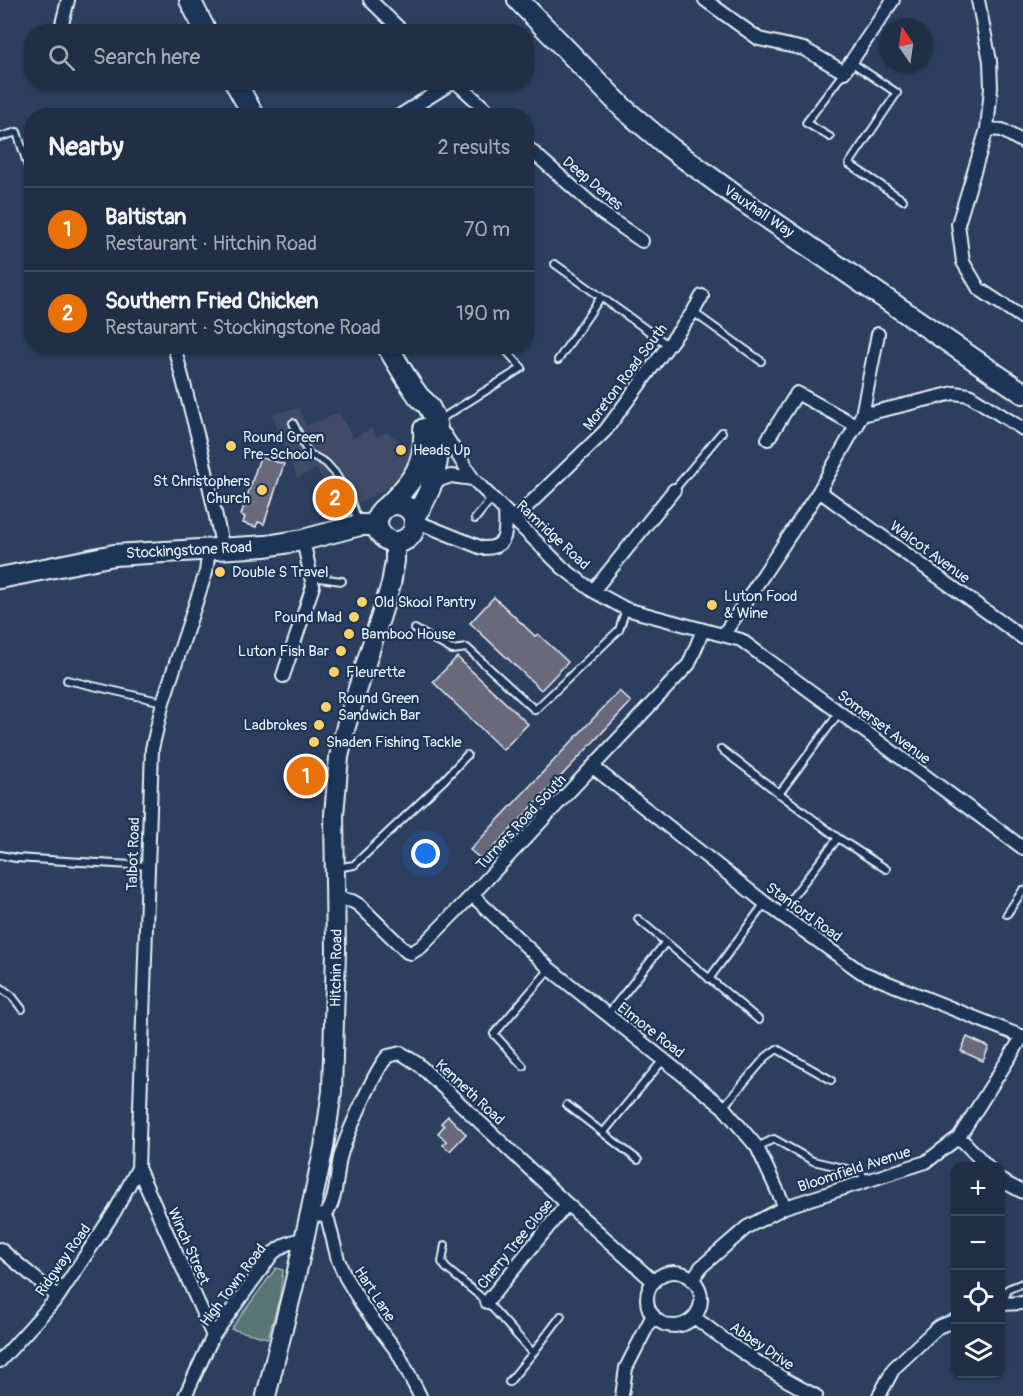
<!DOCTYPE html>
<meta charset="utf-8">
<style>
body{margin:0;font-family:Pangolin,sans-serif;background:#29374d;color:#f1f3f6}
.controls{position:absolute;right:18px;bottom:18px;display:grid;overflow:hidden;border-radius:12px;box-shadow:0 2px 4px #0004}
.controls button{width:54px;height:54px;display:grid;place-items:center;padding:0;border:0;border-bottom:2px solid #3e4a5f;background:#212f46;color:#f1f3f6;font:30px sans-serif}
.compass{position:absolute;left:879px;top:18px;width:54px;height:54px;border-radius:50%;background:#212f46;box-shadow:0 2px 4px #0004;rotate:347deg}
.you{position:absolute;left:426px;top:854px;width:21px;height:21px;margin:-15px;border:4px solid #fff;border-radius:50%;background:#1a73e8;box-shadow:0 0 0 9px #1a73e833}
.badge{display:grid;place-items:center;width:39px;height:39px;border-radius:50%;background:#d6ab8b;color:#fff;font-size:20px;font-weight:700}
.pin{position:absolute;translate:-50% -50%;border:3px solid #fff;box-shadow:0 2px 6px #0006}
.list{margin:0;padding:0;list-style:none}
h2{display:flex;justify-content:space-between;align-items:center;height:78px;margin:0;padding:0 24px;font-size:26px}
h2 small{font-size:20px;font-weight:400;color:#a2a9b3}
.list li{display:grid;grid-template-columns:39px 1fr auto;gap:18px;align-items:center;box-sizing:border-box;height:84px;padding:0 24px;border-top:2px solid #3e4a5f}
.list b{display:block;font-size:22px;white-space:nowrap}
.list p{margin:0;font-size:20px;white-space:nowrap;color:#a2a9b3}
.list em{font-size:20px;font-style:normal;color:#a2a9b3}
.icon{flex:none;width:33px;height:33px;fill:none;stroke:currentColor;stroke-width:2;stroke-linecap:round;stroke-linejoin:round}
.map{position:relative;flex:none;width:1023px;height:1396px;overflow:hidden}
.search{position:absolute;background:#212f46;box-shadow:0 2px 4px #0004;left:24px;top:24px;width:510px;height:66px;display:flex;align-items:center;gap:15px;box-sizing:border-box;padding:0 21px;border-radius:24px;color:#a2a9b3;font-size:22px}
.panel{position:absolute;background:#212f46;box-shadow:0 2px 4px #0004;left:24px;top:108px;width:510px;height:246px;border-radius:24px}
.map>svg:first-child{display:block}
</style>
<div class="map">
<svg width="1023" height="1396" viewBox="0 0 1023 1396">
<rect width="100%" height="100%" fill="#2c3f5e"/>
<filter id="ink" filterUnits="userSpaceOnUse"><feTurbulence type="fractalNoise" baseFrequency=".0167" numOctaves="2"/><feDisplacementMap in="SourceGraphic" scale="12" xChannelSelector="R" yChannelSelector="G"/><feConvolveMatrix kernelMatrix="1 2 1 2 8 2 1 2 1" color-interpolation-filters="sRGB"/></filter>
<g filter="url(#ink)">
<path fill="#3f4c67" d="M 299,408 L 306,426 L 339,413 L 353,438 L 372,428 L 377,437 L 386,432 L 414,450 L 405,470 L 391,485 L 375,495 L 337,513 L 317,469 L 297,478 L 272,414 Z"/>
<path fill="#567473" stroke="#9fb2b6" stroke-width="1.5" d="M 276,1268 L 283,1270 L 280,1296 L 268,1338 L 231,1329 Z"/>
<path fill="#6a697b" stroke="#e8f1f8" stroke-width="1.5" d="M 260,457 L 284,464 L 264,524 L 258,522 L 256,527 L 243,523 L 245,517 L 241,515 Z
M 494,597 L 535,636 L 538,634 L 568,662 L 541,690 L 470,623 Z
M 457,657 L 528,724 L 503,750 L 433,682 Z
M 619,691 L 631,702 L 482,860 L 470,850 Z
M 967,1037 L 989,1047 L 983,1061 L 961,1051 Z
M 448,1116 L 466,1134 L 450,1151 L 443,1145 L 446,1141 L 438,1133 L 444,1126 L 441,1123 Z"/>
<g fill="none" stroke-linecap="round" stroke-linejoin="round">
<defs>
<path id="lane" d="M 851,62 L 897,93 L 849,164 L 903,200
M 0,137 L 17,132 L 32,179
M 830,137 L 806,123 L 844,72
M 555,264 L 601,297
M 693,312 L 761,361
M 558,360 L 601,297 L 668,345
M 439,420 L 522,368 L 503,347
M 293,423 L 308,453 L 326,463 L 335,473 L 349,497 L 359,523
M 674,490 L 722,432
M 475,519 L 492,498
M 311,577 L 342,581
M 415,629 L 452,650 L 467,648 L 535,710 L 619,630 L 626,609
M 67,680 L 163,702
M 721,749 L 838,838 L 886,869
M 779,794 L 839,713
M 0,855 L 16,858 L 148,866
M 336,868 L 354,865 L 444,780 L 467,755
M 780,913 L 838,838
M 1007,914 L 1023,890
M 638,919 L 759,1020
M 709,979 L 765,903
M 0,987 L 12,996 L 22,1009
M 608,1014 L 665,943
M 523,1066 L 494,1034 L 550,969
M 567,1105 L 638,1160
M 723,1107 L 766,1057 L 777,1049 L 831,1080
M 603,1133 L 663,1060
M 757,1147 L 774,1139 L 813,1161 L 860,1172 L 867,1180
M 445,1245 L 442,1262 L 446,1268 L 487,1302 L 533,1353 L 561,1316
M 1003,1303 L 1008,1289 L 1023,1283
M 509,1382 L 533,1353"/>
<path id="street" d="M 370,0 L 403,32
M 705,0 L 759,39 L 804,49 L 844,72 L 893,0
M 978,0 L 990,61 L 991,88 L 987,129 L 958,224 L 963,262 L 979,289 L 1023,318
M 60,32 L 68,0
M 456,82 L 493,116
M 399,116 L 453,82
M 987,129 L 1002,130 L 1023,142
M 526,146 L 603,214 L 642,241
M 174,346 L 202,453 L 223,549
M 862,415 L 878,334
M 439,430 L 445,435 L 473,479 L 563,568 L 593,591 L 626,609 L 741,640 L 1023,848
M 768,439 L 797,393 L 857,426
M 431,483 L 451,476 L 473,479
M 819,491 L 1023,638
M 514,519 L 605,431 L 693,312 L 702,296
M 415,521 L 482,548 C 508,549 506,532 505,511
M 593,591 L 674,490
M 724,634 L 819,491 L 862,415 L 954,393 L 969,395 L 1023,429
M 283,676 L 313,586 L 303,540
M 593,767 L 765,903 L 861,972 L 1023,1037
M 472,895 L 550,969 L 723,1107 L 757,1147 L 785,1207
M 336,898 L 352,901 L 359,905 L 407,952 L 411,953 L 421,947 L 472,895 L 689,664 L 703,630
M 959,1137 L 987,1166
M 138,1168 L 213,1336
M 1000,1180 L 1023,1192
M 319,1215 L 325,1216 L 328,1220 L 338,1260 L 346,1278 L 362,1305 L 398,1353 L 420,1396
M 325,1216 C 337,1200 336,1177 340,1158 C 345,1139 375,1069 388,1056 L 401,1053 L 418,1064 L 567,1204 L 654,1282
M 0,1249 L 58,1297
M647 1299a27 27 0 1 1 54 0a27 27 0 1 1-54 0Z
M 692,1280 L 701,1267 L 747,1227 L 785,1207 L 926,1162 L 959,1137 L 1023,1036
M 487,1302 L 567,1204
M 1000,1304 L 1023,1303
M 694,1317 C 733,1347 772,1374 816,1396
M 0,1361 L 58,1297 L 115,1211 L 138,1168 L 152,749 L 163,702 L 206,572 L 209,549
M 185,1396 L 213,1336 L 273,1253 C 283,1245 292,1240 304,1239
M 622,1396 L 626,1368 L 653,1315
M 879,1396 L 894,1368 L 938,1327 L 956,1320"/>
<path id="secondary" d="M 266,1396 L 293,1289 L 310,1213 L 324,1147 L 332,1091 L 336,951 L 334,815 L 339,757 L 346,726 L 391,584 L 395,561 L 395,541"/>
<path id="primary" d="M 190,0 L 206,32
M 518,0 L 624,109 L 669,147 L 737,197 L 1023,393
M 235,82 L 254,116
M 387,346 C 397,362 406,379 417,394 C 420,399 426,402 429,407 C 448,437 435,491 414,516
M377 523a19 19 0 1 1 38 0a19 19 0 1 1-38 0Z
M 389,505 C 413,481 426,464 424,429
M 0,578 L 114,555 L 266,546 L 303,540 L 360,525 L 377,525"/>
</defs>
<use href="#lane" stroke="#e8f1f8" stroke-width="10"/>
<use href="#street" stroke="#e8f1f8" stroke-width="16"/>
<use href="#secondary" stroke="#e8f1f8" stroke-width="22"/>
<use href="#primary" stroke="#e8f1f8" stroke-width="24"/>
<use href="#lane" stroke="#1d3557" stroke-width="6"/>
<use href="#street" stroke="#1d3557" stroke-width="12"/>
<use href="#secondary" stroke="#1d3557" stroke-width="18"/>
<use href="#primary" stroke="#1d3557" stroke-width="20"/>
</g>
</g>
<g fill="#ffd166" stroke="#1d3557" stroke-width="2">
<circle cx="231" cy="446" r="6"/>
<circle cx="401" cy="450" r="6"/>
<circle cx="262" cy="490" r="6"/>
<circle cx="220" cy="572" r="6"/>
<circle cx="362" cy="602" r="6"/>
<circle cx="712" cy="605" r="6"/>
<circle cx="354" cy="617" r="6"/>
<circle cx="349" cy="634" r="6"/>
<circle cx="341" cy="651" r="6"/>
<circle cx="334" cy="672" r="6"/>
<circle cx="326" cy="707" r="6"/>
<circle cx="319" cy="725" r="6"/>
<circle cx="314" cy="742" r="6"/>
</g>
<g text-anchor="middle" stroke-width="4.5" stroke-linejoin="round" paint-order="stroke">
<g font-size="15" fill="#e8f1f8" stroke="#1d3557">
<text transform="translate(593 183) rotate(40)" y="5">Deep Denes</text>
<text transform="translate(759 211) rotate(34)" y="5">Vauxhall Way</text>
<text transform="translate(625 377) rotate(-53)" y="5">Moreton Road South</text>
<text transform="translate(553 535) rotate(43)" y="5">Ramridge Road</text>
<text transform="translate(189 550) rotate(-3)" y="5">Stockingstone Road</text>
<text transform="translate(930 552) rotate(36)" y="5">Walcot Avenue</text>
<text transform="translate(884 727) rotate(37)" y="5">Somerset Avenue</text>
<text transform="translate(521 822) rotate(-47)" y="5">Turners Road South</text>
<text transform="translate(133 854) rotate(-88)" y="5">Talbot Road</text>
<text transform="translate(804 912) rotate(36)" y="5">Stanford Road</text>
<text transform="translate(336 968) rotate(-89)" y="5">Hitchin Road</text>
<text transform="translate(651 1030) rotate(38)" y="5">Elmore Road</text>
<text transform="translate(470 1092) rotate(43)" y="5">Kenneth Road</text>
<text transform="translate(854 1169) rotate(-18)" y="5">Bloomfield Avenue</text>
<text transform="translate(515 1244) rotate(-51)" y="5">Cherry Tree Close</text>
<text transform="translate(189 1246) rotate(66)" y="5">Winch Street</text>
<text transform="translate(63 1260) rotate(-55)" y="5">Ridgway Road</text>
<text transform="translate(233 1285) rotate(-53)" y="5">High Town Road</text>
<text transform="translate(375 1294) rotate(57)" y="5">Hart Lane</text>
<text transform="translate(762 1346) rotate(34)" y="5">Abbey Drive</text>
</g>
<g font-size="15" fill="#e8f1f8" stroke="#1d3557" text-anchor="start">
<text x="243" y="442">Round Green<tspan x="243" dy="17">Pre-School</tspan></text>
<text x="413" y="455">Heads Up</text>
<text x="250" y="486" text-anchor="end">St Christophers<tspan x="250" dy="17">Church</tspan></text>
<text x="232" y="577">Double S Travel</text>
<text x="724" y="601">Luton Food<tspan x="724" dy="17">&amp; Wine</tspan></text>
<text x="374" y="607">Old Skool Pantry</text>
<text x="342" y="622" text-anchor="end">Pound Mad</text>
<text x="361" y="639">Bamboo House</text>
<text x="329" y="656" text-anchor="end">Luton Fish Bar</text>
<text x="346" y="677">Fleurette</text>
<text x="338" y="703">Round Green<tspan x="338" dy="17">Sandwich Bar</tspan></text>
<text x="307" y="730" text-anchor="end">Ladbrokes</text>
<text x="326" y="747">Shaden Fishing Tackle</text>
</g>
</g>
</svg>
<div class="controls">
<button>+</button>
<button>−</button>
<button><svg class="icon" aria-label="locate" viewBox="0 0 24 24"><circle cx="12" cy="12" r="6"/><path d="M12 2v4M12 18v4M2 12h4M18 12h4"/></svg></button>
<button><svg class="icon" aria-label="layers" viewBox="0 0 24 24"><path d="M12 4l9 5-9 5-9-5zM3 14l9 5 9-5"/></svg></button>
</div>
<svg class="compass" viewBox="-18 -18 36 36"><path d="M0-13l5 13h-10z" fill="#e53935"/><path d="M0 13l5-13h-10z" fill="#a2a9b3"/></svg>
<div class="you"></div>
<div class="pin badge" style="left:306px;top:776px;background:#e8710a">1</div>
<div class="pin badge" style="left:335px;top:498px;background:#e8710a">2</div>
<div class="search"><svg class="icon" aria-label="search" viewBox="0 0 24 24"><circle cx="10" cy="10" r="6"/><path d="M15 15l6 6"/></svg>Search here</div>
<section class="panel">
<h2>Nearby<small>2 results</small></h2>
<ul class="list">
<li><span class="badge" style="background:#e8710a">1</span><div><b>Baltistan</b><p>Restaurant · Hitchin Road</p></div><em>70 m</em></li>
<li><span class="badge" style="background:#e8710a">2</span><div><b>Southern Fried Chicken</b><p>Restaurant · Stockingstone Road</p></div><em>190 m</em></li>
</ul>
</section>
</div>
